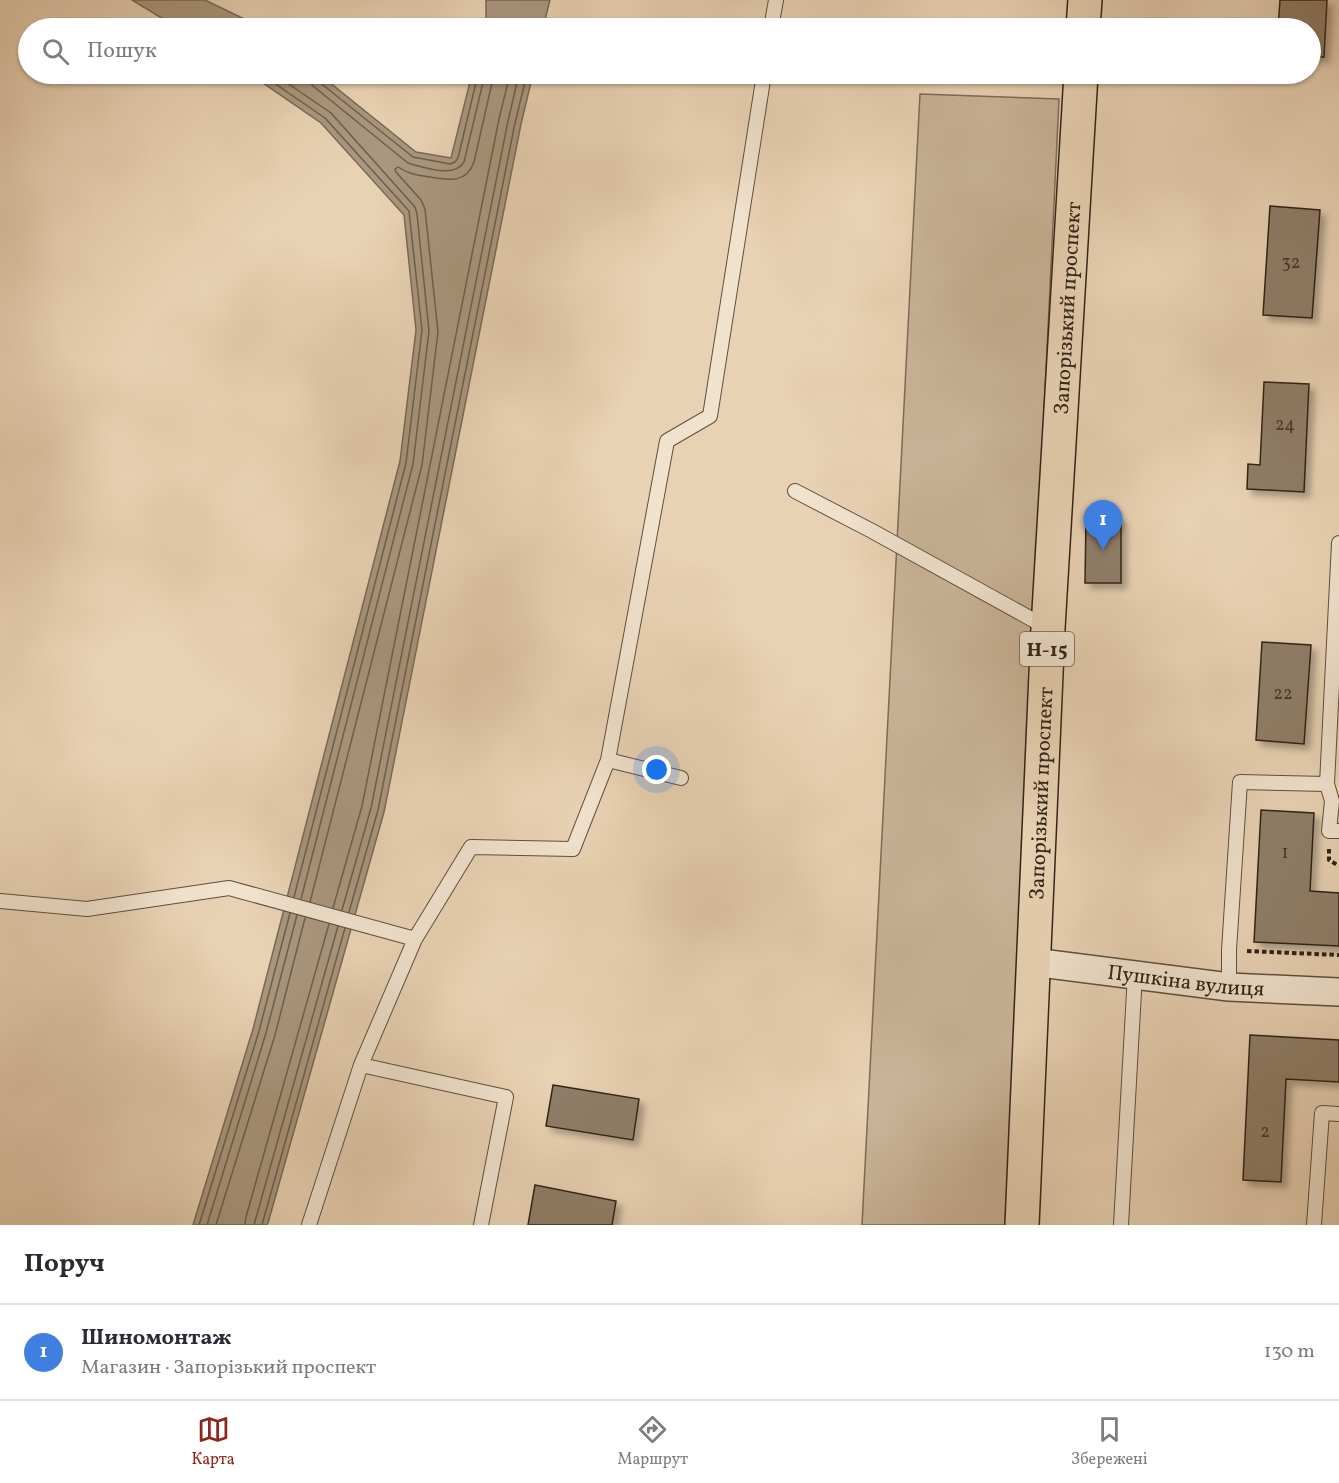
<!DOCTYPE html>
<html lang="uk">
<meta charset="utf-8">
<style>
body{margin:0;font-family:Vollkorn,serif;background:#f7f7f7;color:#2b2b33}
.you{position:absolute;left:657px;top:770px;width:21px;height:21px;margin:-15px;border:4px solid #fff;border-radius:50%;background:#1a73e8;box-shadow:0 0 0 9px #1a73e833}
.badge{display:grid;place-items:center;width:39px;height:39px;border-radius:50%;background:#8f2418;color:#fff;font-size:20px;font-weight:700}
.pin{position:absolute;translate:-50% -50px;filter:drop-shadow(0 2px 3px #0008)}
.pin::after{content:'';position:absolute;top:32px;width:21px;height:18px;background:inherit;clip-path:polygon(0 0,100% 0,50% 100%)}
.list{margin:0;padding:0;list-style:none}
h2{display:flex;justify-content:space-between;align-items:center;height:78px;margin:0;padding:0 24px;font-size:26px}
h2 small{font-size:20px;font-weight:400;color:#7c7c81}
.list li{display:grid;grid-template-columns:39px 1fr auto;gap:18px;align-items:center;box-sizing:border-box;height:96px;padding:0 24px;border-top:2px solid #e1e1e2}
.list b{display:block;font-size:22px;white-space:nowrap}
.list p{margin:0;font-size:20px;white-space:nowrap;color:#7c7c81}
.list em{font-size:20px;font-style:normal;color:#7c7c81}
.icon{flex:none;width:33px;height:33px;fill:none;stroke:currentColor;stroke-width:2;stroke-linecap:round;stroke-linejoin:round}
.map{position:relative;flex:none;width:1339px;height:1225px;overflow:hidden}
.search{position:absolute;background:#fff;box-shadow:0 2px 4px #0004;left:18px;right:18px;top:18px;height:66px;display:flex;align-items:center;gap:15px;box-sizing:border-box;padding:0 21px;border-radius:33px;color:#7c7c81;font-size:22px}
.sheet{height:174px;background:#fff}
nav{display:flex;justify-content:space-around;align-items:center;box-sizing:border-box;height:84px;border-top:2px solid #e1e1e2;background:#fff;font-size:16px;color:#7c7c81}
nav a{display:grid;justify-items:center;gap:3px}
nav .on{color:#8f2418}
.map>svg:first-child{display:block}
</style>
<div class="map">
<svg width="1339" height="1225" viewBox="0 0 1339 1225">
<defs>
<filter id="shadow"><feDropShadow dx="5.5" dy="5.5" stdDeviation="3" flood-color="#0004"/></filter>
</defs>
<rect width="100%" height="100%" fill="#e9d2b4"/>
<filter id="stains"><feTurbulence type="fractalNoise" baseFrequency=".00333" numOctaves="4"/><feColorMatrix values="0 0 0 0 .2 0 0 0 0 .09 0 0 0 0 .02 0 0 0 .5 -.17"/></filter>
<radialGradient id="worn" r=".72"><stop offset=".6" stop-color="#630" stop-opacity="0"/><stop offset="1" stop-color="#630" stop-opacity=".3"/></radialGradient>
<path fill="#cab499" stroke="#7d6c58" stroke-width="1.5" d="M 920,94 L 1059,99 L 1005,1225 L 862,1225 Z"/>
<path fill="#aa977f" stroke="#796955" stroke-width="1.5" d="M 132,0 L 205,0 L 263,28 L 178,28 Z
M 486,0 L 550,0 L 543,28 L 483,28 L 486,18 Z
M 250,74 L 319,74 L 416,152 L 451,158 L 472,74 L 533,74 L 521,124 L 384,812 L 268,1223 L 267,1225 L 193,1225 L 253,1029 L 400,461 L 416,330 L 404,215 L 321,123 Z"/>
<g fill="none" stroke-linecap="round" stroke-linejoin="round">
<path stroke="#6d5e4b" stroke-width="1.5" d="M 261,74 L 325,118 L 409,211 L 422,330 L 406,463 L 294,897
M 274,74 L 331,113 L 415,207 L 417,214 L 429,331 L 413,464 L 301,899
M 308,74 L 309,80 L 313,86 L 408,163 L 414,165 C 429,168 454,178 464,162 L 485,74
M 316,74 L 318,81 L 413,157 L 450,164 L 455,162 L 458,158 L 478,74
M 310,902 L 422,465 L 438,332 L 425,209 L 421,200 L 396,172 L 395,169 L 398,167 C 408,174 418,175 430,177 C 449,180 466,184 474,162 L 494,74
M 333,908 L 362,806 L 499,119 L 510,74
M 342,910 L 371,808 L 508,121 L 519,74
M 349,912 L 378,810 L 515,123 L 527,74
M 199,1225 L 259,1031 L 290,913
M 207,1225 L 266,1033 L 297,915
M 216,1225 L 275,1035 L 305,918
M 245,1225 L 246,1217 L 329,924
M 254,1225 L 338,926
M 262,1225 L 345,928"/>
</g>
<path fill="#907e69" stroke="#302417" stroke-width="1.5" filter="url(#shadow)" d="M 1280,0 L 1327,0 L 1324,57 L 1310,57 L 1310,28 L 1278,28 Z
M 1270,206 L 1320,210 L 1312,318 L 1263,315 Z
M 1264,382 L 1309,384 L 1304,492 L 1247,489 L 1248,464 L 1260,465 Z
M 1086,517 L 1121,518 L 1121,583 L 1085,583 Z
M 1262,642 L 1311,645 L 1304,744 L 1256,740 Z
M 1261,810 L 1314,813 L 1310,891 L 1339,893 L 1339,946 L 1254,942 Z
M 1250,1035 L 1339,1040 L 1339,1082 L 1286,1079 L 1281,1182 L 1243,1180 Z
M 553,1085 L 639,1099 L 633,1140 L 546,1126 Z
M 535,1185 L 616,1201 L 612,1225 L 528,1225 Z"/>
<g fill="none" stroke-linecap="round" stroke-linejoin="round">
<defs>
<path id="service" d="M 771,28 L 776,0
M 795,491 L 872,531 L 1046,627
M 681,778 L 608,760 L 667,441 L 710,416 L 764,74
M 1327,784 L 1339,543
M 0,901 L 87,909 L 229,888 L 415,939
M 1229,987 L 1229,950 L 1240,782 L 1327,784 L 1332,801 L 1329,831 L 1339,831
M 361,1065 L 415,939 L 471,847 L 573,849 L 608,760
M 309,1225 L 361,1065 L 506,1097 L 481,1225
M 1121,1225 L 1135,974
M 1314,1225 L 1322,1113 L 1339,1114"/>
<g id="minor">
<path id="s1" d="M 1033,962 L 1229,987 L 1339,992"/>
</g>
<g id="primary">
<path d="M 1083,28 L 1085,0"/>
<path id="s2" d="M 1022,1225 L 1048,628 L 1081,74"/>
</g>
</defs>
<use href="#service" stroke="#5e503e" stroke-width="16"/>
<use href="#minor" stroke="#5e503e" stroke-width="30"/>
<use href="#primary" stroke="#302417" stroke-width="36"/>
<path stroke="#302417" stroke-width="4" stroke-dasharray="4.5 3" stroke-linecap="butt" d="M 1329,849 L 1329,860 L 1339,866
M 1247,951 L 1339,955"/>
<use href="#service" stroke="#f1e2ce" stroke-width="14"/>
<use href="#minor" stroke="#f1e2ce" stroke-width="27"/>
<use href="#primary" stroke="#e9d2b4" stroke-width="33"/>
</g>
<g text-anchor="middle" stroke-width="4.5" stroke-linejoin="round" paint-order="stroke">
<g font-size="18" fill="#483a2c">
<text x="1291" y="268">32</text>
<text x="1285" y="430">24</text>
<text x="1283" y="699">22</text>
<text x="1285" y="858">1</text>
<text x="1265" y="1137">2</text>
</g>
<rect fill="#f1e2ce" stroke="#6a5d4e" stroke-width="1.5" x="1020" y="632" width="54" height="34" rx="4.5"/>
<g font-size="20" font-weight="bold" fill="#302417">
<text x="1047" y="656">Н-15</text>
</g>
<g font-size="21" fill="#302417" stroke="#f1e2ce">
<text dy="7" stroke="none"><textPath href="#s2" startOffset="918">Запорізький проспект</textPath></text>
<text dy="7" stroke="none"><textPath href="#s2" startOffset="432">Запорізький проспект</textPath></text>
<text dy="7" stroke="none"><textPath href="#s1" startOffset="154">Пушкіна вулиця</textPath></text>
</g>
</g>
<rect width="100%" height="100%" filter="url(#stains)"/>
<rect width="100%" height="100%" fill="url(#worn)"/>
</svg>
<div class="you"></div>
<div class="pin badge" style="left:1103px;top:550px;background:#3f7fe0">1</div>
<div class="search"><svg class="icon" aria-label="search" viewBox="0 0 24 24"><circle cx="10" cy="10" r="6"/><path d="M15 15l6 6"/></svg>Пошук</div>
</div>
<section class="sheet">
<h2>Поруч<small></small></h2>
<ul class="list">
<li><span class="badge" style="background:#3f7fe0">1</span><div><b>Шиномонтаж</b><p>Магазин · Запорізький проспект</p></div><em>130 m</em></li>
</ul>
</section>
<nav>
<a class="on"><svg class="icon" aria-label="map" viewBox="0 0 24 24"><path d="M3 6l6-2 6 2 6-2v14l-6 2-6-2-6 2zM9 4v14M15 6v14"/></svg>Карта</a>
<a><svg class="icon" aria-label="directions" viewBox="0 0 24 24"><path d="M12 3l9 9-9 9-9-9zM9 14v-3h6M13 9l2 2-2 2"/></svg>Маршрут</a>
<a><svg class="icon" aria-label="saved" viewBox="0 0 24 24"><path d="M7 4h10v16l-5-4-5 4z"/></svg>Збережені</a>
</nav>
